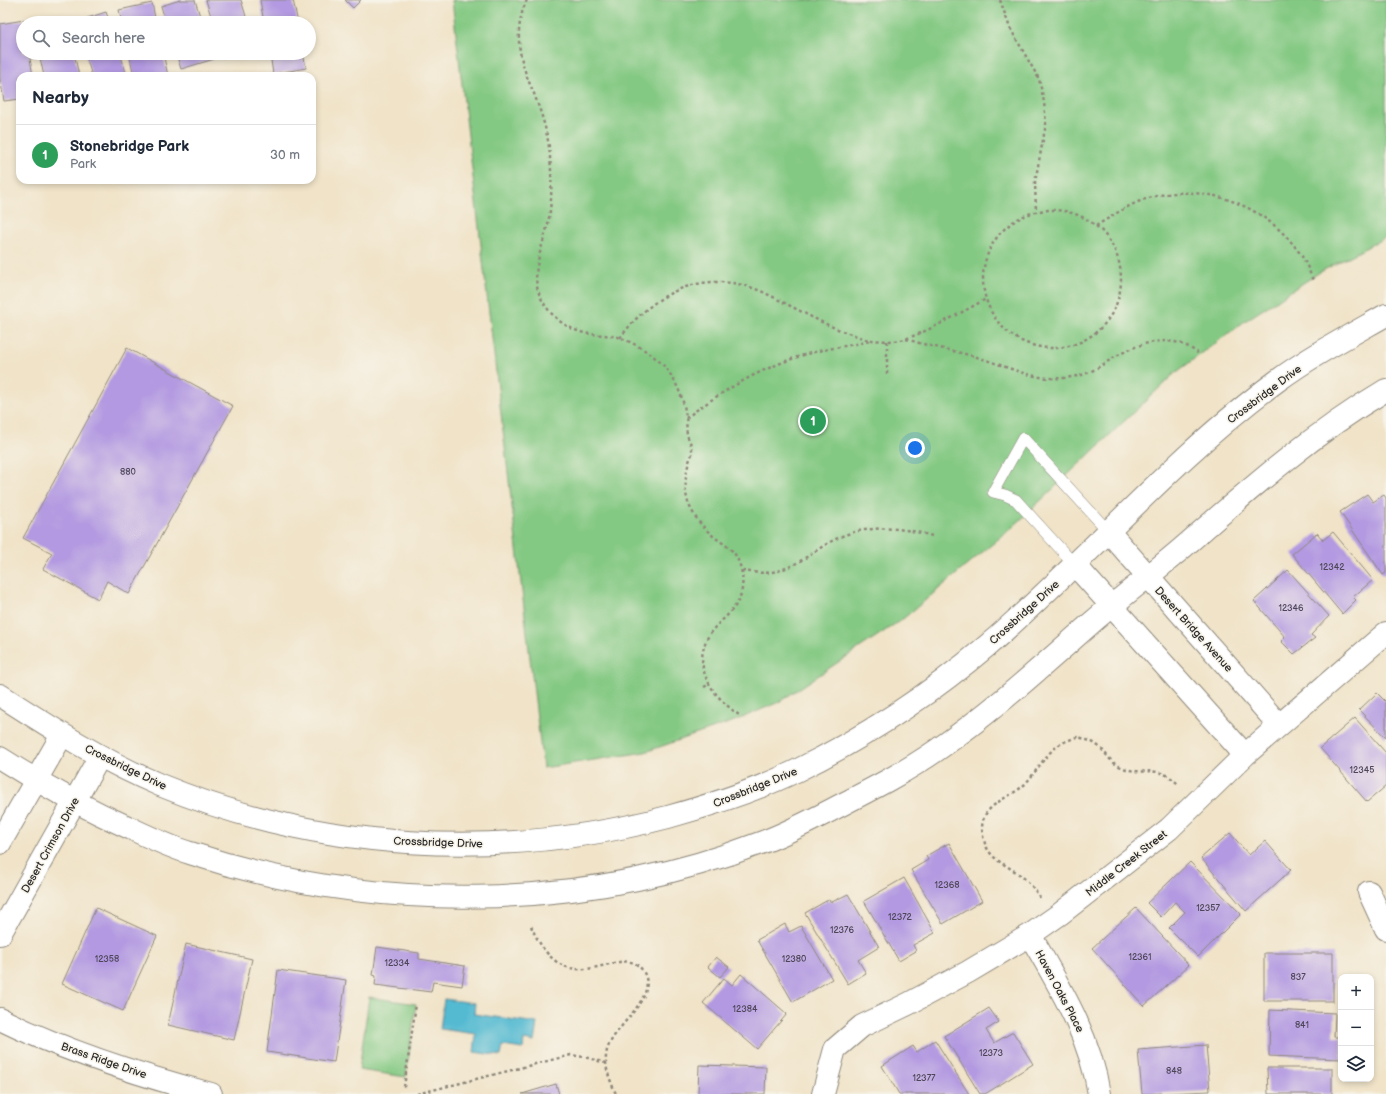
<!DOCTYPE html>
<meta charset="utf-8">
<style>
body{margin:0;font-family:"Balsamiq Sans",sans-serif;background:#f2f2f3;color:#1f2937}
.controls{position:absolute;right:12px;bottom:12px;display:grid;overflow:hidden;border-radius:8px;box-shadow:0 2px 6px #0003}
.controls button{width:36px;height:36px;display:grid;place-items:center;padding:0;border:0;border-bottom:1px solid #e0e1e3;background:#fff;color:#1f2937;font:20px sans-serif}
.you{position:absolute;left:915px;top:448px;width:14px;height:14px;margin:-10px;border:3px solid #fff;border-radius:50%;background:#1a73e8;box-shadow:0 0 0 6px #1a73e833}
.badge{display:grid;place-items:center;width:26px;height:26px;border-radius:50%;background:#d93025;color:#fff;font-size:13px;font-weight:700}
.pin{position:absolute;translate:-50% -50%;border:2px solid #fff;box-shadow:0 1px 4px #0006}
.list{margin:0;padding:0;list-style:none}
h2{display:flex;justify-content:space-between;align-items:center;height:52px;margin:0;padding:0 16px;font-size:17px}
h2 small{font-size:13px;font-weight:400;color:#747a83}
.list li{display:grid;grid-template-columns:26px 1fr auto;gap:12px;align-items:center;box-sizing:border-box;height:60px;padding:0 16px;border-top:1px solid #e0e1e3}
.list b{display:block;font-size:15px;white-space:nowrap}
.list p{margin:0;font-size:13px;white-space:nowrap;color:#747a83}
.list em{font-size:13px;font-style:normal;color:#747a83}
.icon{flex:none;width:22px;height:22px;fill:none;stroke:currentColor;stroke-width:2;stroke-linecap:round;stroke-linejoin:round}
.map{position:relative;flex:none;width:1386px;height:1094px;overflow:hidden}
.search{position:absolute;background:#fff;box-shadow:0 2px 6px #0003;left:16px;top:16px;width:300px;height:44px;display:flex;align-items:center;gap:10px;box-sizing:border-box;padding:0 14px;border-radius:22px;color:#747a83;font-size:15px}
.panel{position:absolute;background:#fff;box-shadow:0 2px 6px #0003;left:16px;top:72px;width:300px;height:112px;border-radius:12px}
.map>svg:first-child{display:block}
</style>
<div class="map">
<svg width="1386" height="1094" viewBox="0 0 1386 1094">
<rect width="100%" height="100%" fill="#f7f3e8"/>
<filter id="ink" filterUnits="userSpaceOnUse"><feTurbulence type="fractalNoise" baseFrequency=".025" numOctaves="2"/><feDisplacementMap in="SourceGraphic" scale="8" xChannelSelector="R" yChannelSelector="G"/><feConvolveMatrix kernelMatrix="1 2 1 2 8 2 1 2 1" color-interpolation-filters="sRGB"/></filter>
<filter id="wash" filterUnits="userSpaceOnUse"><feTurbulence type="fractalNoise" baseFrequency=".012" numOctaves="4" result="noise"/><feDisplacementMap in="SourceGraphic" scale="16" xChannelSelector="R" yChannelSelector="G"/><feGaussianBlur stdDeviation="0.9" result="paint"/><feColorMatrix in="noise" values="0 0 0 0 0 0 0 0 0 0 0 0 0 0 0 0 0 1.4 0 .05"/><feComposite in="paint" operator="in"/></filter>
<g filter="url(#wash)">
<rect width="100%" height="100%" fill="#f0e3c8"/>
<path fill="#84c983" stroke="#587a57" d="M 452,0 L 1386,0 L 1386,237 L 1320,272 L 1245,321 L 1174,374 L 1015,525 L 904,618 L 779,702 L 732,722 L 645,752 L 543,768 Z
M 369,997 L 416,1004 L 406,1077 L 359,1070 Z"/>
<path fill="#53bad1" stroke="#3f727e" d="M 444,999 L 475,1003 L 474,1014 L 537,1023 L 534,1042 L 524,1040 L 523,1049 L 503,1046 L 501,1056 L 474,1052 L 476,1034 L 440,1029 Z"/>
<g id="blocks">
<path fill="#b299e1" d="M 180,0 L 195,0 L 202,23 L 166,23 L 161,6 Z
M 206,0 L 241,0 L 248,23 L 213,23 Z
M 260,0 L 293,0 L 298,23 L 264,23 Z
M 345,0 L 361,0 L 353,8 Z
M 152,3 L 156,23 L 122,23 L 119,10 Z
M 106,12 L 110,23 L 72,23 Z
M 24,20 L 23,53 L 29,53 L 33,76 L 20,76 L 20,99 L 4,101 L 0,78 L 0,24 Z
M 39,53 L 74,53 L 79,76 L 44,76 Z
M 85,53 L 120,53 L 127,76 L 92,76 Z
M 129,53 L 163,53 L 168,76 L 134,76 Z
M 176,53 L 212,53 L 214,59 L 181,69 Z
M 222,53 L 241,53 L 223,58 Z
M 270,53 L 303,53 L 306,68 L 273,74 Z
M 127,348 L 233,406 L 129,594 L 107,581 L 98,599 L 43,569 L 52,553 L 23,538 Z
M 1367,494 L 1373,502 L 1384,495 L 1386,498 L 1386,573 L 1383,575 L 1340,512 Z
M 1333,532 L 1373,580 L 1353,597 L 1356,600 L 1342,614 L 1292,554 L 1317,533 L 1323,540 Z
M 1288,570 L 1329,616 L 1311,635 L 1315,638 L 1294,654 L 1281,641 L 1285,637 L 1254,601 Z
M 1377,693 L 1385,701 L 1386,700 L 1386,738 L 1359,710 Z
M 1355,718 L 1386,753 L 1386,786 L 1367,802 L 1320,748 Z
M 1230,833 L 1249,855 L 1265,841 L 1291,870 L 1246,911 L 1201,858 Z
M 949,843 L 982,901 L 943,924 L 911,870 L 928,860 L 926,856 Z
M 1190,862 L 1241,914 L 1198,957 L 1169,928 L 1185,912 L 1175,902 L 1161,917 L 1147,903 Z
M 904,878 L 935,933 L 913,945 L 916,951 L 899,961 L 864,901 Z
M 848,894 L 879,947 L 858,960 L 866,973 L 848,984 L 805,913 L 828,900 L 832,902 Z
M 96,908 L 157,936 L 123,1011 L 62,984 Z
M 1136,908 L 1189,965 L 1144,1006 L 1092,948 Z
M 785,924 L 789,932 L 801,926 L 832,979 L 793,1002 L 757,940 Z
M 186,944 L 252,959 L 234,1040 L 168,1025 Z
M 377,947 L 419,953 L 419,959 L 465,966 L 462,986 L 433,982 L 431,992 L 375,985 L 376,976 L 373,975 Z
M 1264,953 L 1333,953 L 1333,1001 L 1264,1001 Z
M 716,957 L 729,967 L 720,977 L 708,967 Z
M 278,970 L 346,980 L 334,1062 L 267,1052 Z
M 741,974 L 787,1014 L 757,1049 L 703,1003 L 724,978 L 732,985 Z
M 989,1008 L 999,1022 L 986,1030 L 994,1043 L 1013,1032 L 1033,1064 L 985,1094 L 980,1094 L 944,1036 Z
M 1270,1010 L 1335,1013 L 1334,1037 L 1341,1037 L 1341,1059 L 1269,1056 Z
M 935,1040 L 969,1094 L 899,1094 L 882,1066 L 913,1046 L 917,1052 Z
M 1206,1045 L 1210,1091 L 1142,1094 L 1138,1050 Z
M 699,1065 L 766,1067 L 765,1094 L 698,1094 Z
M 1267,1068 L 1332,1068 L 1332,1094 L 1268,1094 Z
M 556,1084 L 559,1094 L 522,1094 Z"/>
</g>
</g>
<g filter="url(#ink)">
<use href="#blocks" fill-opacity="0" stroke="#8e877a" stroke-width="1"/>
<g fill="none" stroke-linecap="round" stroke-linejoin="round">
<defs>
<path id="service" d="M 1075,565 L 1016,500 L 1005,495 L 993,492 L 1023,438 L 1109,532"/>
<path id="minor" d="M 1109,532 L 1279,725
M 1075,565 L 1245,755
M 0,843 L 62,735
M 1369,892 L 1386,929
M 0,934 L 100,756
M 1030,935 C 1059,986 1090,1035 1099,1094
M 0,1019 C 67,1052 139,1075 211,1094
M 823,1094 L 835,1049 L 862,1026 L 908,1004 L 968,972 L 1030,935 L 1060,914 L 1169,829 L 1245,755 L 1386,633"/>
<path id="tertiary" d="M 0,695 C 51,728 103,761 160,785 C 320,851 500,861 668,817 C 711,805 755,791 796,771 C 866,737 929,695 988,645 C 1087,560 1172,458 1277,381 C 1311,356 1349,336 1386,315
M 0,758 C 42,785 87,809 132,829 C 151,838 170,847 190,853 C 375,914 581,912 763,842 C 790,832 816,818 841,805 C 874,788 907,771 937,750 C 991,713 1040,668 1089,625 C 1121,597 1155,572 1187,544 C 1251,488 1312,434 1386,390"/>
</defs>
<use href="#service" stroke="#8e877a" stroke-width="12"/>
<use href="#minor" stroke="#8e877a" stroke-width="24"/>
<use href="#tertiary" stroke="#8e877a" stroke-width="24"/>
<path stroke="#8e877a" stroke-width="2.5" stroke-dasharray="3 3" stroke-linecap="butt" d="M 527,0 C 516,22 517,48 525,71 C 528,81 533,90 536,99 C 543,118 549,138 550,158 C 552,177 552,198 549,218 C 545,243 528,273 541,298 C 550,317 570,332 591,334 C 601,335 611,335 621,338 C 636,344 653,354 664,366 C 676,380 684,399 686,417 C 687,422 686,428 687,434 C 688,439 692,445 692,450 C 693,454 690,458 689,462 C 685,475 684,492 689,505 C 694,516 702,527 712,535 C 721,543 732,547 737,558 C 745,574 745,596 732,610 C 725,619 715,625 709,635 C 690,668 714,697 739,715
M 1000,0 L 1010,28 L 1039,79 L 1044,102 L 1046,124 L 1035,182 L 1036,212
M983 279a69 69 0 1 1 138 0a69 69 0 1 1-138 0Z
M 1096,226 C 1115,214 1134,201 1156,196 C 1212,183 1272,209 1303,258 C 1307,265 1310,273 1313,280
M 620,338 C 659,285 715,265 775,298 C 801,311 824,325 851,334 C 858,336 865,340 872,340 C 882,341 899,342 908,338 C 933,329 962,312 986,299
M 906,339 C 931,347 956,351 980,358 C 1015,369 1039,384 1077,376 C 1090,374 1102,365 1113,358 C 1133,346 1159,336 1182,344 C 1188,346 1193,350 1198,353
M 887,374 L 887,340
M 686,418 C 723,390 763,367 807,354 C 828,348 849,346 870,341
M 742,571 C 752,572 762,574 772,572 C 798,568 818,546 842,536 C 870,525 903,527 932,536
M 704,687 L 708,685
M 1040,898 C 1035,889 1028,881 1020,875 C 1006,864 989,860 984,840 C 981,830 981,819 988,811 C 998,799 1014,795 1025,784 C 1040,768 1047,748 1069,740 C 1072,739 1075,737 1078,737 C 1080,737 1084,739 1087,740 C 1105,746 1106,760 1119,766 C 1145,779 1156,761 1179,785
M 531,926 C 568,1012 621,937 643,971 C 661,1000 608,1027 606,1056 C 605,1070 611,1082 616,1094
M 404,1087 L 416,1004
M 417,1094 L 571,1055 L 584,1057 L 606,1063"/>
<use href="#service" stroke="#fff" stroke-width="11"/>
<use href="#minor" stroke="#fff" stroke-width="22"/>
<use href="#tertiary" stroke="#fff" stroke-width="22"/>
</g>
</g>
<g text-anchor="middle" stroke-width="3" stroke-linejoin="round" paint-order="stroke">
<g font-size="9" fill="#4d4658">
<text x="128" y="475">880</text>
<text x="1332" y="570">12342</text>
<text x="1291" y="611">12346</text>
<text x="1362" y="773">12345</text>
<text x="947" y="888">12368</text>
<text x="1208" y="911">12357</text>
<text x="900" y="920">12372</text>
<text x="842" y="933">12376</text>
<text x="1140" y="960">12361</text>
<text x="107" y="962">12358</text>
<text x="794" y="962">12380</text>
<text x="397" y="966">12334</text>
<text x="1298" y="980">837</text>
<text x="745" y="1012">12384</text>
<text x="1302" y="1028">841</text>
<text x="991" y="1056">12373</text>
<text x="1174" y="1074">848</text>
<text x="924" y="1081">12377</text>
</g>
<g font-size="11" fill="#2b2b2b" stroke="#f7f3e8">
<text transform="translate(1264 394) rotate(-37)" y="4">Crossbridge Drive</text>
<text transform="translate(1024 612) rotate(-42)" y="4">Crossbridge Drive</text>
<text transform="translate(1194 629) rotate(48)" y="4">Desert Bridge Avenue</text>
<text transform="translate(126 767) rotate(26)" y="4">Crossbridge Drive</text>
<text transform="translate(755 787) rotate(-22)" y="4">Crossbridge Drive</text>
<text transform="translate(438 842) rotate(2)" y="4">Crossbridge Drive</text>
<text transform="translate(50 845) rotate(-61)" y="4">Desert Crimson Drive</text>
<text transform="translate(1126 863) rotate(-38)" y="4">Middle Creek Street</text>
<text transform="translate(1060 991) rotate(62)" y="4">Haven Oaks Place</text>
<text transform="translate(104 1060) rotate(19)" y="4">Brass Ridge Drive</text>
</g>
</g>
</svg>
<div class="controls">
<button>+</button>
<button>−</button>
<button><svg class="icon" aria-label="layers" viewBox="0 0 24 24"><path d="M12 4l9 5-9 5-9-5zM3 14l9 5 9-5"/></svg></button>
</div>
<div class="you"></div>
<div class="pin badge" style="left:813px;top:421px;background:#2e9e5b">1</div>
<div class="search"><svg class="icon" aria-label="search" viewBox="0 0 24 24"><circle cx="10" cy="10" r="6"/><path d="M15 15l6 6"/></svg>Search here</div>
<section class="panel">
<h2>Nearby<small></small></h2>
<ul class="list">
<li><span class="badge" style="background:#2e9e5b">1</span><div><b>Stonebridge Park</b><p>Park</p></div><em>30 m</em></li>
</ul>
</section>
</div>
